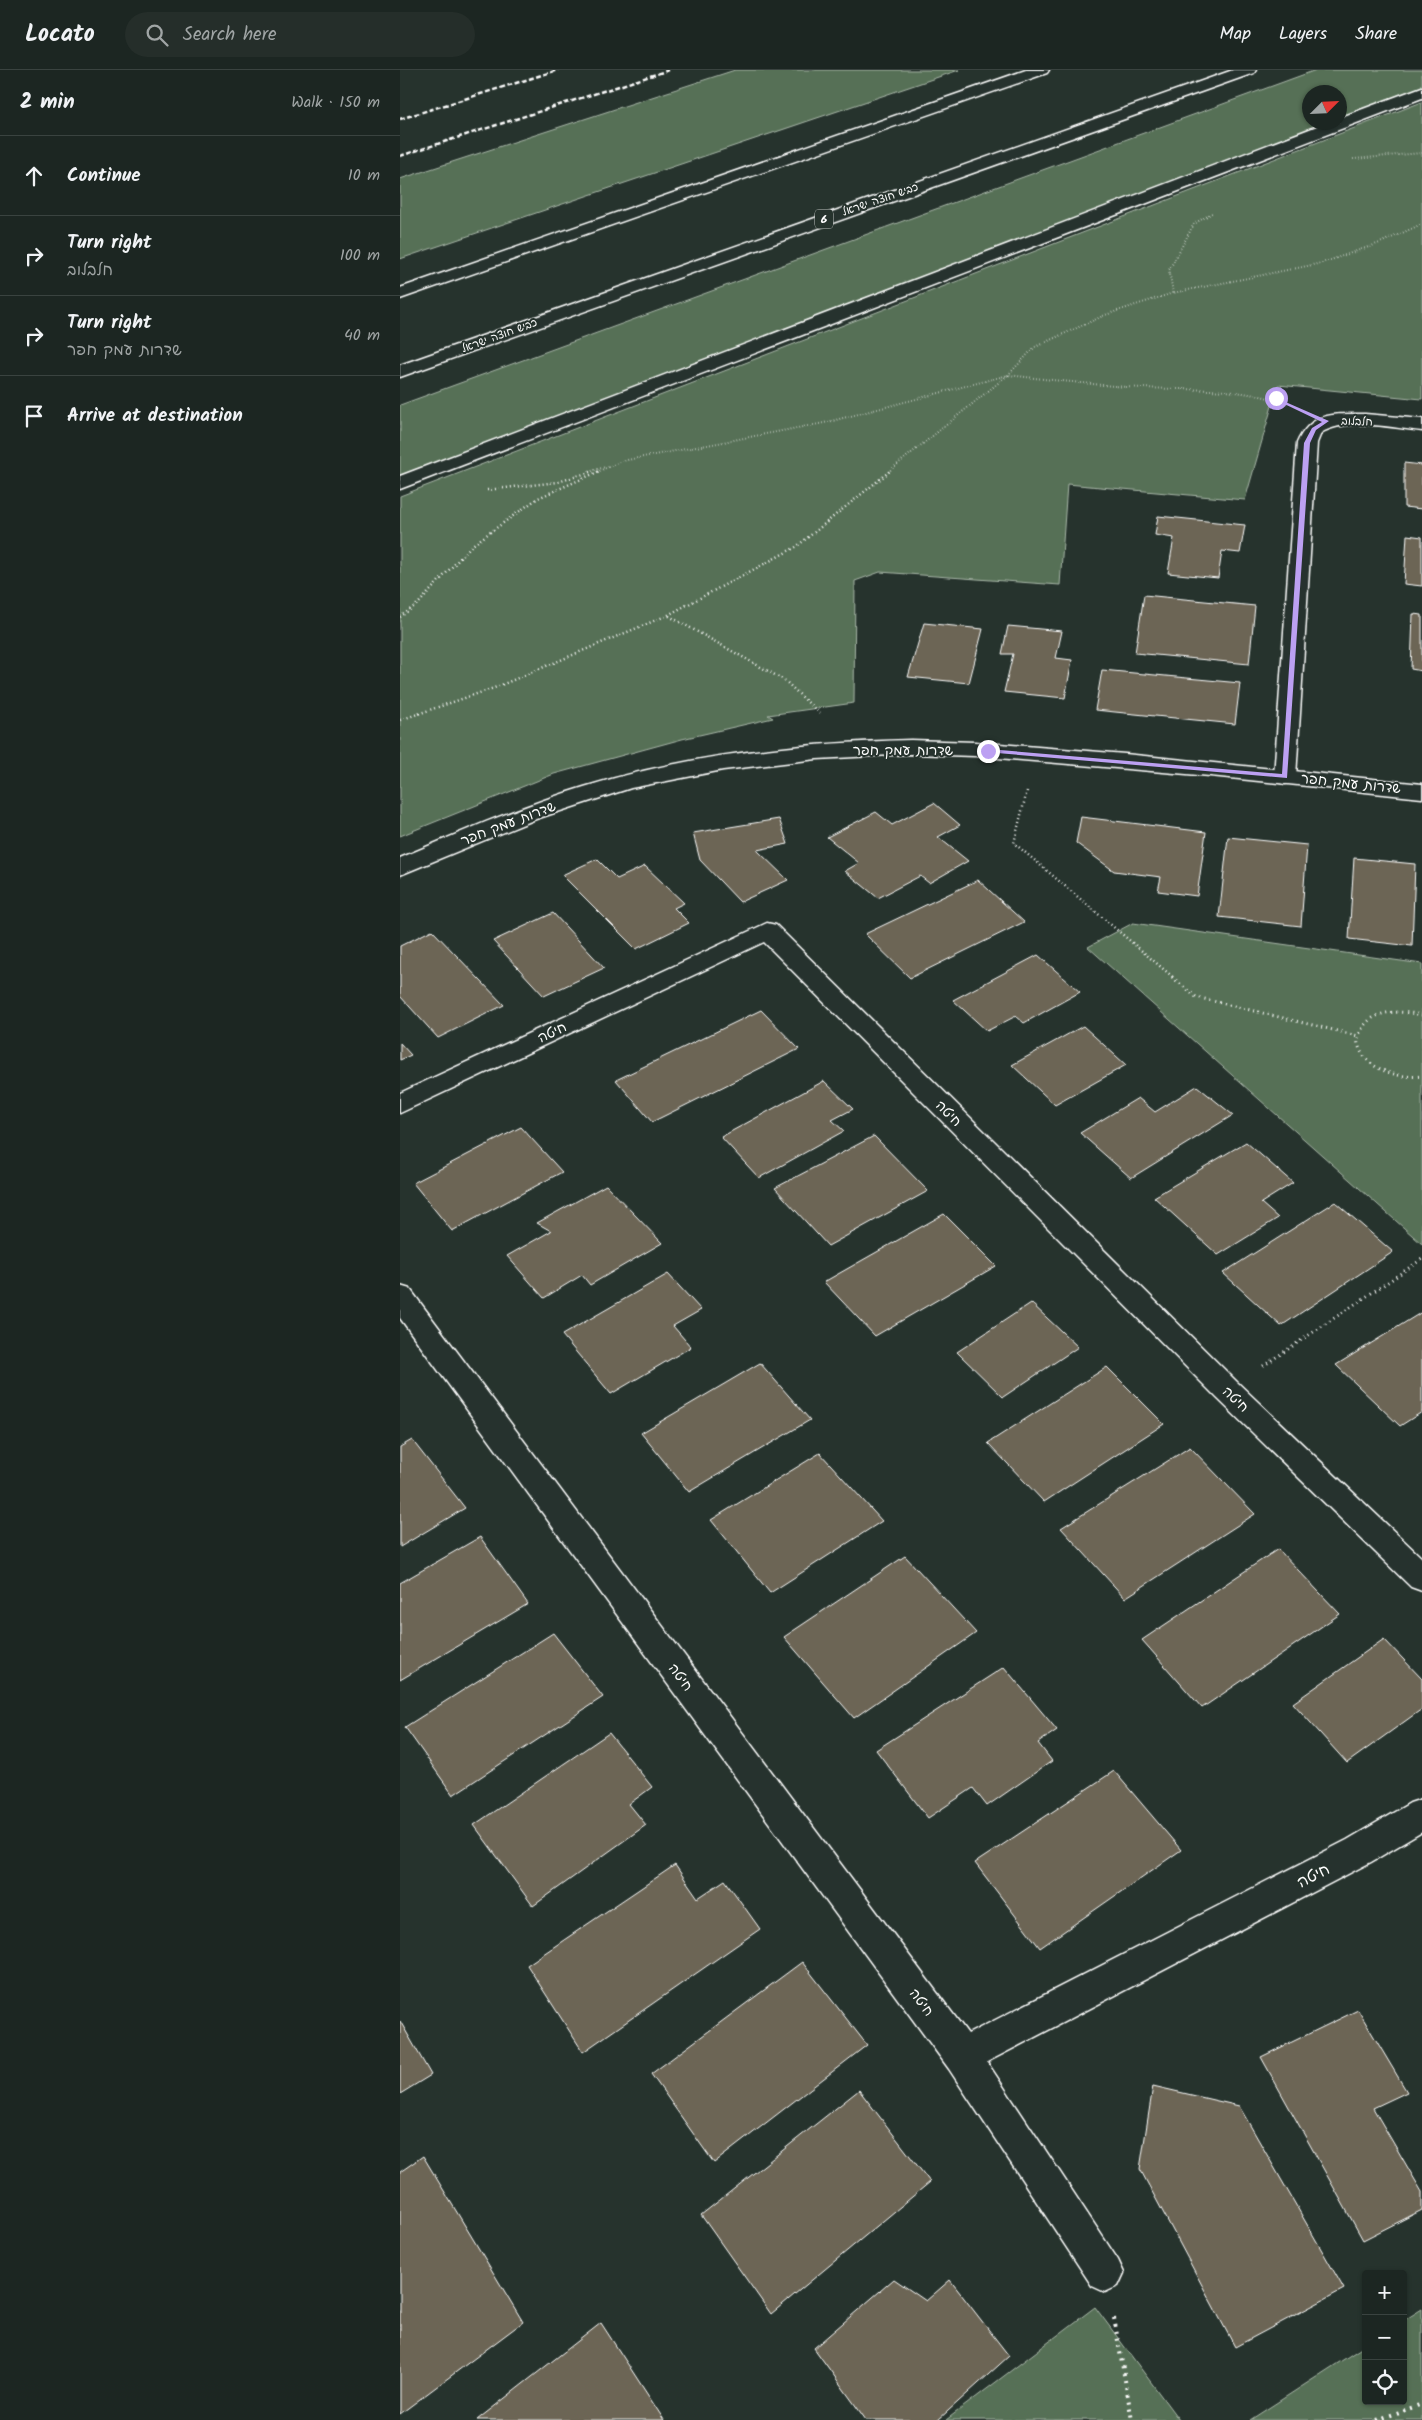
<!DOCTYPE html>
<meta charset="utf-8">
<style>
body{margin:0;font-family:Kalam,"Playpen Sans Hebrew",sans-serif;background:#252e2a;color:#f1f3f6}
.controls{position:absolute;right:15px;bottom:15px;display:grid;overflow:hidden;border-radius:5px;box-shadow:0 1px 4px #0004}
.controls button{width:45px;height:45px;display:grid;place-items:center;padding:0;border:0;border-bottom:1px solid #3a4340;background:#1c2622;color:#f1f3f6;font:25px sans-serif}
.compass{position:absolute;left:902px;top:15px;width:45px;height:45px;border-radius:50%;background:#1c2622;box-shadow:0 1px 4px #0004;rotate:66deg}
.stop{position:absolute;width:15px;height:15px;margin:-11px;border:4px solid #bca0f2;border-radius:50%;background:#fff}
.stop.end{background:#bca0f2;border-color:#fff;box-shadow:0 1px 5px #0008}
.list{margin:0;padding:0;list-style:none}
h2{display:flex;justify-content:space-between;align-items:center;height:65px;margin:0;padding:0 20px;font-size:21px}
h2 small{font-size:16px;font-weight:400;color:#a0a5a5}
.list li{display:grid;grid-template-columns:32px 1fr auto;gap:15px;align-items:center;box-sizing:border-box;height:80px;padding:0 20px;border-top:1px solid #3a4340}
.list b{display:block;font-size:19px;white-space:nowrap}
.list p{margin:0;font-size:16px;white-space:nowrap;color:#a0a5a5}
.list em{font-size:16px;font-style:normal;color:#a0a5a5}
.icon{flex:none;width:28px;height:28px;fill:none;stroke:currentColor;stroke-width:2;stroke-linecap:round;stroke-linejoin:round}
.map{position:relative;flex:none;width:1022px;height:2350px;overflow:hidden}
header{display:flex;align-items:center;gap:30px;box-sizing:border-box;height:70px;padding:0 25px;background:#1c2622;border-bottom:1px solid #3a4340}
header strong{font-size:24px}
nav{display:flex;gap:28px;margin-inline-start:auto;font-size:18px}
.search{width:350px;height:45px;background:#252e2a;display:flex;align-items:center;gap:12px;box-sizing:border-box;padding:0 18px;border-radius:28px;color:#a0a5a5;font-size:19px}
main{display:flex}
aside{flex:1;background:#1c2622}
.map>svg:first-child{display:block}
</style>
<header>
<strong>Locato</strong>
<div class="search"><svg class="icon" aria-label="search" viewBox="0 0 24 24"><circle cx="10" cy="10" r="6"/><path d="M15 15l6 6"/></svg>Search here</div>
<nav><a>Map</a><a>Layers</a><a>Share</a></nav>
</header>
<main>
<aside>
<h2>2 min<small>Walk · 150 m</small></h2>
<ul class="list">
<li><svg class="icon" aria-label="ahead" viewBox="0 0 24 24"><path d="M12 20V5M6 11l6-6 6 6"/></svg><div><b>Continue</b></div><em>10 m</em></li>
<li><svg class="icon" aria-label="right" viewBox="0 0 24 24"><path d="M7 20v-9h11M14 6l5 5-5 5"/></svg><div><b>Turn right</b><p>חלבלוב</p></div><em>100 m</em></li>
<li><svg class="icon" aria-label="right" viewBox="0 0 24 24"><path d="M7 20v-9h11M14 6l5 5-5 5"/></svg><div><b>Turn right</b><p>שדרות עמק חפר</p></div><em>40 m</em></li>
<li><svg class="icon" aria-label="arrive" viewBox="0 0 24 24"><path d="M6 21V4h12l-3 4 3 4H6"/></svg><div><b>Arrive at destination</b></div></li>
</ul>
</aside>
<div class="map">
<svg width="1022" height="2350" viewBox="0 0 1022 2350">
<rect width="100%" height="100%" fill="#26332d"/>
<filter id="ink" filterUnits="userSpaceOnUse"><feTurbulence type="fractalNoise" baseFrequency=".02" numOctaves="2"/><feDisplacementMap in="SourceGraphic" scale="10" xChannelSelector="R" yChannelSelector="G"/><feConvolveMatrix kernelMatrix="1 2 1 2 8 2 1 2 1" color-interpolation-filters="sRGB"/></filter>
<g filter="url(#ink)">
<path fill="#567056" stroke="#aab8aa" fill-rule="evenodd" d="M 335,0 L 559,0 L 0,189 L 0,109 Z
M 916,0 L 1022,0 L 1022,21 L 0,413 L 0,335 ZM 909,22 L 939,22 L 939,52 L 909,52 Z
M 1022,32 L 1022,329 L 878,315 L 845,430 L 667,414 L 660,515 L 480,502 L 455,511 L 454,633 L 368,645 L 373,648 L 282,669 L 154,704 L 0,766 L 0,426 Z
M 733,853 L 1022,894 L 1022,1174 L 688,877 Z
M 695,2237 L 779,2350 L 546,2350 Z
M 1022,2239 L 1022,2350 L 850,2350 L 966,2275 L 966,2331 L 1003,2331 L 1003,2251 Z"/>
<path fill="#6c6554" stroke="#fff" d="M 1004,393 L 1022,395 L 1022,439 L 1004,437 Z
M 758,446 L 845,455 L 840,483 L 822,481 L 818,508 L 768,503 L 774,468 L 755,465 Z
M 1007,465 L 1022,467 L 1022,516 L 1004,514 Z
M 744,525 L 855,536 L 849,594 L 735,583 Z
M 1013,544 L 1022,545 L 1022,601 L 1011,599 Z
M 524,553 L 583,559 L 569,613 L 508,607 Z
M 608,556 L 662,561 L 656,588 L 672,590 L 665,628 L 604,622 L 613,584 L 602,584 Z
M 702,600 L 840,613 L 835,654 L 695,640 Z
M 534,733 L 560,755 L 538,767 L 568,791 L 529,813 L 520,806 L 478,828 L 445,801 L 459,793 L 427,767 L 476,742 L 492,755 Z
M 681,747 L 806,762 L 797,826 L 758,821 L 761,807 L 714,801 L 676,773 Z
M 379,749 L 388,774 L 357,780 L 388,810 L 340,832 L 300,790 L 293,763 Z
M 828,767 L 907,775 L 901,856 L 819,847 Z
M 954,788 L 1015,794 L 1012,876 L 949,869 Z
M 197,789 L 217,809 L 245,796 L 284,833 L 274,838 L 289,853 L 236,879 L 162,805 Z
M 578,810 L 624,852 L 510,908 L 465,864 Z
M 153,843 L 204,898 L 144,926 L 93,871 Z
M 32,860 L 104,935 L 38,968 L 0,926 L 0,876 Z
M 638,885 L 680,922 L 624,953 L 616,946 L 587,961 L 553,930 Z
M 361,940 L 399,979 L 252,1052 L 216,1010 Z
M 683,956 L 726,995 L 655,1035 L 612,995 Z
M 0,973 L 11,985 L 0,990 Z
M 424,1011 L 453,1039 L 432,1050 L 444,1061 L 359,1108 L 321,1067 Z
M 797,1016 L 833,1045 L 731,1108 L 680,1063 L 738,1028 L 755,1042 Z
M 121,1057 L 162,1102 L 52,1161 L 13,1113 Z
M 474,1066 L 528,1121 L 428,1176 L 375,1118 Z
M 846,1072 L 893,1113 L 861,1133 L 878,1148 L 818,1185 L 754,1127 Z
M 206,1115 L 262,1173 L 190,1215 L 182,1205 L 144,1228 L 107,1186 L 151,1161 L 137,1153 Z
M 935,1132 L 993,1182 L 881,1256 L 823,1203 Z
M 544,1144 L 596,1196 L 475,1266 L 424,1212 Z
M 268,1204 L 301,1240 L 273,1256 L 291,1277 L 211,1324 L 162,1265 Z
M 631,1233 L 678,1277 L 603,1327 L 557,1282 Z
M 1022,1242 L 1022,1342 L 1000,1356 L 936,1295 Z
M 360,1293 L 410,1350 L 289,1422 L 241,1363 Z
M 707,1297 L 764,1354 L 644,1432 L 588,1373 Z
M 12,1370 L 65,1438 L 0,1477 L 0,1377 Z
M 790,1377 L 855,1444 L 725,1528 L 661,1458 Z
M 420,1383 L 482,1451 L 370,1523 L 311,1450 Z
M 80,1467 L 128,1534 L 0,1610 L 0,1513 Z
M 878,1479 L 940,1544 L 802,1638 L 742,1570 Z
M 505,1486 L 576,1563 L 454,1648 L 384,1567 Z
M 153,1563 L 203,1627 L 53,1725 L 5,1657 Z
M 984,1569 L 1022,1609 L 1022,1639 L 947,1693 L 893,1633 Z
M 604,1597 L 657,1660 L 638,1673 L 652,1691 L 587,1736 L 573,1718 L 528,1748 L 476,1680 Z
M 209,1663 L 252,1717 L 229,1734 L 246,1755 L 133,1836 L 74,1755 Z
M 714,1701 L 781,1780 L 640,1878 L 575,1793 Z
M 275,1795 L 298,1828 L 325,1810 L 360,1859 L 183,1982 L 127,1895 Z
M 402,1892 L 467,1975 L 314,2093 L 251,2004 Z
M 958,1940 L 1007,2022 L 973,2038 L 1022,2122 L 1022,2140 L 963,2170 L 861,1987 Z
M 0,1951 L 31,2005 L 0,2024 Z
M 753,2016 L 839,2036 L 944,2219 L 835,2277 L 740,2099 Z
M 459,2020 L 530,2112 L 371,2244 L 301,2145 Z
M 23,2086 L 123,2252 L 0,2344 L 0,2102 Z
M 494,2209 L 526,2231 L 550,2210 L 609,2286 L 538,2350 L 466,2350 L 414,2278 Z
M 201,2253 L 264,2350 L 77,2350 Z"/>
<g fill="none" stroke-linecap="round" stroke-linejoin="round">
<defs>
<path id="service" d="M 1022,17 L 1022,28 L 0,419 L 0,406 L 928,52 L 939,52 L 939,48 Z"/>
<path id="minor" d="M 965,344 L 1022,349 L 1022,361 C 994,358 946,347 921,363 L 917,373 L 896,707 L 893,712 L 885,714 L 877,712 L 874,707 L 897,373 C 911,341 935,344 965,344 Z
M 367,853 L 376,855 L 837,1312 L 1022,1488 L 1022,1521 L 1011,1517 L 817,1328 L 364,872 L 0,1043 L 0,1023 Z
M 0,1216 L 10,1219 L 568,1964 L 947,1770 L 1010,1733 L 1022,1729 L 1022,1762 L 971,1792 L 587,1992 L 718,2190 L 724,2203 L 718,2216 L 705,2222 L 692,2216 L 549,1999 L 0,1248 Z"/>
<path id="tertiary" d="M 511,670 L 575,672 L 725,684 L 1022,714 L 1022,728 L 810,706 L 575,686 L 511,684 L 417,689 L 323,700 L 231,718 L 136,749 L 0,805 L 0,788 C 61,762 121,736 184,717 C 290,684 401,673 511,670 Z"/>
<path id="motorway" d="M 626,0 L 649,0 L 647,3 L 0,229 L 0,218 Z
M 833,0 L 856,0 L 854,3 L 0,307 L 0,295 Z"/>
</defs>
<use href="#service" stroke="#fff" stroke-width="3"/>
<use href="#minor" stroke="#fff" stroke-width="3"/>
<use href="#tertiary" stroke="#fff" stroke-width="3"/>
<use href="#motorway" stroke="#fff" stroke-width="3"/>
<path stroke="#fff" stroke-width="2" stroke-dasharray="0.5 2.5" stroke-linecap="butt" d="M 953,89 L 1022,83
M 773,223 L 769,200 L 794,154 L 812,143
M 189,402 L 205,397
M 197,402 L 222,391 L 424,353 L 608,305 L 635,277 L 705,245 L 773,223 L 922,193 L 980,173 L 1022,154
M 488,402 L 608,305 C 652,310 697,315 741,318 C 790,320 842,317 889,334"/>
<path stroke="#fff" stroke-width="2.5" stroke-dasharray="1 3" stroke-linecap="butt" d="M 87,420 L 158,412 L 193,401
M 269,546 L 384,610 L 420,644
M 0,547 L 19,533 L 71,476 L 138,428 L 200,401
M 0,650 L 94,618 L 268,545 L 396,477 L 490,401
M 627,721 L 614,773 L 774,908"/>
<path stroke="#fff" stroke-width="3" stroke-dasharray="1 4" stroke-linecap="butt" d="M 772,907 L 796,927 L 958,966
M 1022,945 C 1002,941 974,938 962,959 C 959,964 956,971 959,977 C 967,1000 1000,1009 1022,1006
M 863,1296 L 1022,1189"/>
<path stroke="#fff" stroke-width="4" stroke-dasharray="2 5" stroke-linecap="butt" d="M 714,2248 L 732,2350
M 977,2350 L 1022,2334"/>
<use href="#service" fill="#26332d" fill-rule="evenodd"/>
<use href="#minor" fill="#26332d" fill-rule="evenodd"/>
<use href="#tertiary" fill="#26332d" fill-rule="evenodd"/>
<use href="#motorway" fill="#26332d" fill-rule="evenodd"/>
<path stroke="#fff" stroke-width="2.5" stroke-dasharray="5 2.5" stroke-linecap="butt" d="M 0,49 L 158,0
M 0,86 L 269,0"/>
</g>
</g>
<path fill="#bca0f2" d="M 874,327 L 929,351 L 916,360 L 910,373 L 887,708 L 585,682 L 588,679 L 882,704 L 904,373 L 912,358 L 922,352 L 874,329 Z"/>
<g text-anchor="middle" stroke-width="4" stroke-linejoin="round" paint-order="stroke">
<g font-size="11" fill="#fff" stroke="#26332d">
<text transform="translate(480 129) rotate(-19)" y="4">כביש חוצה ישראל</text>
<text transform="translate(99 265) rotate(-20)" y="4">כביש חוצה ישראל</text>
<text transform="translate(957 351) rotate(2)" y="4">חלבלוב</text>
</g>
<rect fill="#26332d" stroke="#bec2c0" stroke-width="1" x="415" y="139.5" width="18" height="19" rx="4"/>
<g font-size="12" font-weight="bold" fill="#fff">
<text x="424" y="153">6</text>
</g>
<g font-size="14" fill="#fff" stroke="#26332d">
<text x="503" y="685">שדרות עמק חפר</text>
<text transform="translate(951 713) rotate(6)" y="5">שדרות עמק חפר</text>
<text transform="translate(108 753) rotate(-21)" y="5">שדרות עמק חפר</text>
<text transform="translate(152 962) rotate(-25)" y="5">חיטה</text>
<text transform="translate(549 1043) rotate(45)" y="5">חיטה</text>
<text transform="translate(836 1329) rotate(44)" y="5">חיטה</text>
<text transform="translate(281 1607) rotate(53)" y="5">חיטה</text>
<text transform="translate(522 1932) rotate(53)" y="5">חיטה</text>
</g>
<g font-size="16" fill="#fff" stroke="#26332d">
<text transform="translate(913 1805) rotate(-27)" y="6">חיטה</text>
</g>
</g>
</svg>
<div class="controls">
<button>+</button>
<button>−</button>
<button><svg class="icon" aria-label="locate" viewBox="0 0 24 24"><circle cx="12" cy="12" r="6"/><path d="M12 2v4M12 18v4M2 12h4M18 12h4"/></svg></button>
</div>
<svg class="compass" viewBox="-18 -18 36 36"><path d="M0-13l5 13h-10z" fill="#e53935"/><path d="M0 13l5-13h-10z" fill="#a0a5a5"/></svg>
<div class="stop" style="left:876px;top:328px"></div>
<div class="stop end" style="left:588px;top:681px"></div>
</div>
</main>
